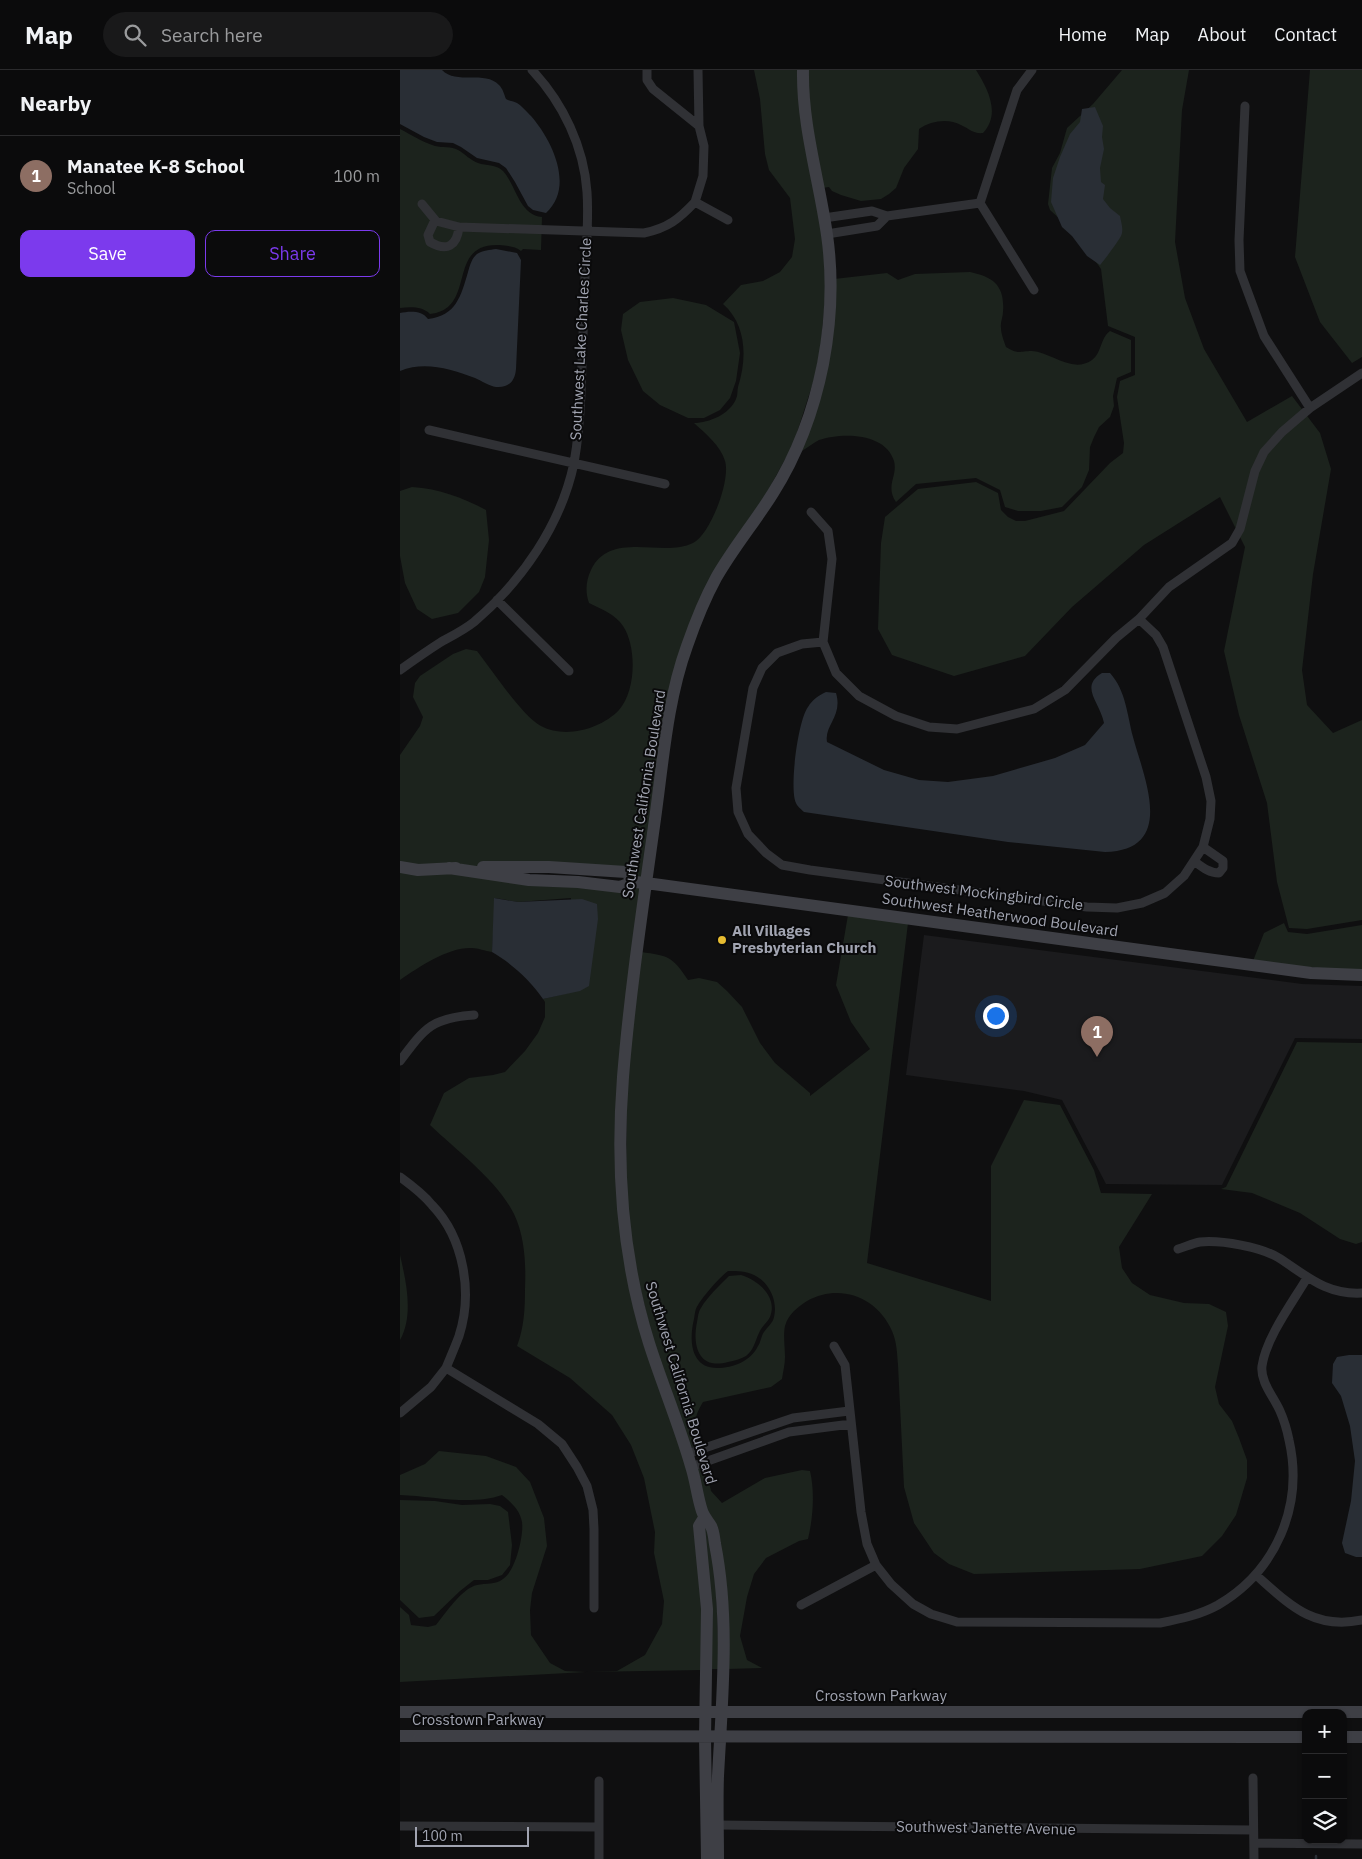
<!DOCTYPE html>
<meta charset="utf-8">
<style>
body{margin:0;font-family:"IBM Plex Sans",sans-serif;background:#19191a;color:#f1f3f6}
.controls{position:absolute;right:15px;bottom:15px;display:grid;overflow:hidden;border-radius:10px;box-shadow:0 1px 4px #0004}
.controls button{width:45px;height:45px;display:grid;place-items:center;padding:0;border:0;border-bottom:1px solid #2b2b2d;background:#0b0b0c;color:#f1f3f6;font:25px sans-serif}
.scale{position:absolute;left:15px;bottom:12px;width:114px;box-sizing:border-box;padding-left:5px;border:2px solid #a1a4b1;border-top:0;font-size:14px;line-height:18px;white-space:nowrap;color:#a1a4b1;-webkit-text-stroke:4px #0a0a0b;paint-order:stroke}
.you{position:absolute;left:595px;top:945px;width:18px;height:18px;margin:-12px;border:4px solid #fff;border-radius:50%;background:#1a73e8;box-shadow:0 0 0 8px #1a73e833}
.badge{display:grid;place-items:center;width:32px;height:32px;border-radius:50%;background:#7c3aed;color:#fff;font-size:16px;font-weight:700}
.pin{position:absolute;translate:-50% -41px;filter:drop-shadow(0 1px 2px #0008)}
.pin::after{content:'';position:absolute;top:26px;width:18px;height:15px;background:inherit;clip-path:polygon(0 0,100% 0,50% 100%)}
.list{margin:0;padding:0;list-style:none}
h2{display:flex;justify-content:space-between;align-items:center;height:65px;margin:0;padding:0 20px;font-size:21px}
h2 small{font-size:16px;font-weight:400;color:#9a9b9d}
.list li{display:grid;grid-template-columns:32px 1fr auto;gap:15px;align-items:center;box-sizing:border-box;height:80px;padding:0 20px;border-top:1px solid #2b2b2d}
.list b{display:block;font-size:19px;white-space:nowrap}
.list p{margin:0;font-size:16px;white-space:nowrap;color:#9a9b9d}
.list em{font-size:16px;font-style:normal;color:#9a9b9d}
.actions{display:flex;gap:10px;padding:15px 20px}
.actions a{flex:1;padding:11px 0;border:1px solid #7c3aed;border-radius:10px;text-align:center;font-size:18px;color:#7c3aed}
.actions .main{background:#7c3aed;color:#fff}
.icon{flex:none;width:28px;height:28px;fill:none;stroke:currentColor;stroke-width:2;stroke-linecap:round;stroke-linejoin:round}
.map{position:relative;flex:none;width:962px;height:1789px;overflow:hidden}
header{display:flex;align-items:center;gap:30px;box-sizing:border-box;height:70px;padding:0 25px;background:#0b0b0c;border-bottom:1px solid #2b2b2d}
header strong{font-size:24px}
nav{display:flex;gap:28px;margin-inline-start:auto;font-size:18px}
.search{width:350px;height:45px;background:#19191a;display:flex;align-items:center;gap:12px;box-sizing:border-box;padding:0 18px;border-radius:28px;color:#9a9b9d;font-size:19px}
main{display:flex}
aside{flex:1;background:#0b0b0c}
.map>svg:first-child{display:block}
</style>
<header>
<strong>Map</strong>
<div class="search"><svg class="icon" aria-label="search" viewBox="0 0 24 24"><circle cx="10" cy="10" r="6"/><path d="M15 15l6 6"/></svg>Search here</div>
<nav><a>Home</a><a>Map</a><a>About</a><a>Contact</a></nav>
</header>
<main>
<aside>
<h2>Nearby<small></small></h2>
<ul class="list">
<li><span class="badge" style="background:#8d6e63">1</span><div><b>Manatee K-8 School</b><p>School</p></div><em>100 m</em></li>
</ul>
<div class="actions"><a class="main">Save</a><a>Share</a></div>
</aside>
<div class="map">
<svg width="962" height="1789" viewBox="0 0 962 1789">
<rect width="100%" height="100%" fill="#0f0f10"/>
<path fill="#1b1b1d" d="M 524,865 L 902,914 L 962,916 L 962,969 L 895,968 L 822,1115 L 706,1114 L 662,1030 L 624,1021 L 506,1005 Z"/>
<path fill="#1c231d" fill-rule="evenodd" d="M 354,0 L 399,0 L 423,165 L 426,219 L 419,294 L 393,375 L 281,578 L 243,808 L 124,798 L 124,806 L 242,817 L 227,933 L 223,1180 L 288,1398 L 299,1447 L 303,1540 L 302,1600 L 186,1602 L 0,1612 L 0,1537 L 9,1545 L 11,1555 L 28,1557 L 36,1555 C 45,1544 62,1518 77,1515 C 86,1513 95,1515 103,1509 C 115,1502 124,1466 122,1452 C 120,1440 111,1432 102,1425 C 71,1436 32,1426 0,1425 L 0,1405 L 25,1394 L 39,1381 L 86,1386 L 116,1397 L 130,1412 L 144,1448 L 147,1476 L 132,1523 L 130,1540 L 131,1565 L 150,1593 L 165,1601 L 186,1602 L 217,1601 L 245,1585 L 262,1554 L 264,1531 L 254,1483 L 255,1462 L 244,1408 L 231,1375 L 212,1345 L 170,1308 L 117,1276 C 124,1258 125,1239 125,1219 C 126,1195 125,1167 114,1144 C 97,1110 57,1081 30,1055 L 44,1023 L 69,1008 L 93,1005 L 105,1002 L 125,981 L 138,963 L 145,947 L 145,932 L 143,929 L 168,923 L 171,828 L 118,832 L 95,828 L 92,882 C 85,881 78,878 72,878 C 48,877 19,897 0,910 L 0,685 L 20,656 L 23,647 L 13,627 L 15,613 L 20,606 L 53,584 L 66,579 L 77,581 C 92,600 122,646 141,656 C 165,669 201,659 219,640 C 236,621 237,577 223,556 C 215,544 201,539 189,533 C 185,522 186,510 191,500 C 210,460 263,488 293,473 C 310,465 331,410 325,391 C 321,376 305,363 294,353 C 309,353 330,344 336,329 C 338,325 337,321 338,317 C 347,289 347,255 323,234 L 341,215 L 363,211 L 380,202 L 392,187 L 395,169 L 390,128 L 369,100 L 365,84 L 360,29 Z
M 407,0 L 576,0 C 588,19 601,44 583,63 C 573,64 570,59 561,55 C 548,48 531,51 519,59 L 518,79 L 504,98 L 496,118 L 489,124 L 481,129 L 461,131 L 441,125 L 432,121 L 429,117 L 422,118 L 413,75 Z
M 722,0 L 789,0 L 782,40 L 775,172 L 785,228 L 804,279 L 847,352 L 892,326 L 920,363 L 931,399 L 913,504 L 902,600 L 907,635 L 933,663 L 962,650 L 962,850 L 907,859 L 889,858 L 877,812 L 867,733 L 839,645 L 824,581 L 845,477 L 820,427 L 744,475 L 672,537 L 625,586 L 554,606 L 492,585 L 478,559 L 481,473 L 485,447 L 518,419 L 576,412 L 598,423 L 601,440 L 608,447 L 616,451 L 625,451 L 664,441 L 710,393 L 723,383 L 724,373 L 717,327 L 720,311 L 735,305 L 735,267 L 708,256 L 701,199 L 677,165 L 650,140 L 648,134 L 652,98 L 660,83 L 667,58 L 693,34 Z
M 910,0 L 962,0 L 962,287 L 952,293 L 920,252 L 895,187 Z
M 0,59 C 12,65 22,72 35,76 C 43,78 51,76 58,80 C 65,84 70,90 78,93 C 86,96 96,94 103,101 C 116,115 119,145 142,147 L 141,180 L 123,179 L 121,181 C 115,176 107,176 99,175 C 45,173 78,239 30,244 C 22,236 10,237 0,238 Z
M 570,202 C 594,207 605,216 603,242 C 603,247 600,253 601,258 C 601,264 604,271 606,277 C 619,285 619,281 632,281 C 651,282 672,304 692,290 C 702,283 700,268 710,261 L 731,270 L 731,302 L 717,308 L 713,326 L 714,336 L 710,347 L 699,357 L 694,367 L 690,377 L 689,400 L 682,417 L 662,437 L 641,441 L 618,441 L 605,437 L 600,420 L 576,408 L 516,414 L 496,432 C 485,416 498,406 494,391 C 486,363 442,362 419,370 C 413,373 406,379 400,382 L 434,209 L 487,203 L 498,210 L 515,204 Z
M 273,228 L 306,235 L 334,252 L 340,283 L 336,311 L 330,328 L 320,340 L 304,348 L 288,348 L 260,335 L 243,321 L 228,290 L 221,260 L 223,244 L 240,232 Z
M 12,417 C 40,419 61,427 86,440 L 89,470 L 85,507 L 79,522 L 58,543 L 32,549 L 17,539 L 5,513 L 0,486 L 0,421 Z
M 448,845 L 508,853 L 467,1193 L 591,1231 L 591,1096 L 624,1030 L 660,1035 L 694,1100 L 701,1123 L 752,1124 L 719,1177 L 722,1198 L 732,1213 L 750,1225 L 784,1233 L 809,1234 L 826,1242 L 828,1256 L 815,1317 L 819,1334 L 832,1351 L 839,1368 L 847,1390 L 847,1408 L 836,1445 L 822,1466 L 802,1486 L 740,1499 L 574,1504 L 549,1494 L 534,1483 L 514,1453 L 504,1417 L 498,1295 C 497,1284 497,1272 492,1261 C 477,1227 440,1213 407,1231 C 398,1237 388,1244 385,1256 C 383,1265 385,1277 385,1287 C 385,1294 383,1302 382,1309 L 371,1317 L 303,1332 C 292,1350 295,1355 300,1375 L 289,1378 L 253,1271 L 231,1179 L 226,1118 L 227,1010 L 241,882 C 269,886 272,886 288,910 L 299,908 L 317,912 L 327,921 L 342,937 L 360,973 L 375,993 L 410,1023 L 410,1026 L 470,979 L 451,952 L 436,915 ZM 328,1201 C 338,1201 346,1201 354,1205 C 369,1212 378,1231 374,1247 C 373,1253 367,1257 364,1262 C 361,1266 361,1272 358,1276 C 351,1291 333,1298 317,1298 C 290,1298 289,1269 294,1249 C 295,1244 295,1239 298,1235 C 304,1225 320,1207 328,1201 Z
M 884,853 L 888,862 L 907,864 L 962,855 L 962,900 L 924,899 L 853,891 L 864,863 Z
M 897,972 L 962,973 L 962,1172 L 956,1174 L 940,1169 L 900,1143 L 852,1123 L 821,1119 L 826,1117 Z
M 0,1185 C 6,1211 14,1245 0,1270 Z
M 341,1205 C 358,1210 378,1227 370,1247 C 367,1253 361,1257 359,1263 C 355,1271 354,1280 346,1286 C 341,1289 334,1291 328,1292 C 299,1300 292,1276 297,1252 C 298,1248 298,1242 301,1238 C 307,1227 320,1215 329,1206 Z
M 305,1396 L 311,1421 L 322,1433 L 365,1408 L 402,1400 L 410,1401 C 415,1422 413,1448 408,1469 L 399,1471 L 366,1488 L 354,1504 L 347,1527 L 340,1566 L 347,1590 L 362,1598 L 327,1599 L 307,1445 L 296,1400 Z
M 0,1430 L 35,1431 L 62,1435 L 90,1434 L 100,1436 L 108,1442 L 112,1475 L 110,1495 L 102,1505 L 88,1510 L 74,1510 L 60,1521 L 34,1546 L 19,1548 L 0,1530 Z
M 304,1455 L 308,1457 L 316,1513 L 319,1599 L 310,1599 Z"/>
<path fill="#292e35" d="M 0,0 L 42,0 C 56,15 85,0 99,15 C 103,19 104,24 106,29 C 109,31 113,31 117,33 C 122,36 127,42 131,46 C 152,70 175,117 146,143 L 133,140 L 128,136 L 115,112 L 106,98 L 99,93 L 77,88 L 61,77 L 53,73 L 37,72 L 24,67 L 0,54 Z
M 695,37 L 703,56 L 702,67 L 704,79 L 700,98 L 701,112 L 705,115 L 703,129 L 710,138 L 720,146 C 721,152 724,160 721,166 C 720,169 703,192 700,195 L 687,186 L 672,166 L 662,157 L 651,132 L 653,108 L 660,87 L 670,64 L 680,52 L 682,39 Z
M 96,179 L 117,183 L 121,190 L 116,299 C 115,311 109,318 96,317 C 89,316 82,311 75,308 C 50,299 25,291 0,301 L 0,243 C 9,241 22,240 28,249 C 56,246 61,226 68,202 C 70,195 72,188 77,184 C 83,180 90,180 96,179 Z
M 702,603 L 710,603 C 726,621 727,644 733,667 C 744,708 777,780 705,782 L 608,772 L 404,742 C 402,740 397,736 396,733 C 389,719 398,650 408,637 C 412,630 419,625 426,622 L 436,623 C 443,646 424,655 427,672 L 484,700 L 519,710 L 548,712 L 593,706 L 655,688 L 685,675 L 704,653 C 700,632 679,617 702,603 Z
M 94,828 L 118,832 L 182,829 L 197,834 L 198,849 L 189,916 L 180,921 L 143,929 C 130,910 111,893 92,882 Z
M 949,1285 L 962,1285 L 962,1487 L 956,1487 L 945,1483 L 942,1473 L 951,1431 L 955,1391 L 950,1356 L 941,1326 L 932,1313 L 933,1294 L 937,1287 Z"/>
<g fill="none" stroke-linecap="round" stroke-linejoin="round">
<path stroke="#292e35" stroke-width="2.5" d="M 916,1789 L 916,1786"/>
<path stroke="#303135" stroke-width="9" d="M 247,0 L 247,10 L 253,19 L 299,56
M 845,36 L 839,170 L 840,201 L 864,266 L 910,338
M 295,132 L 303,106 L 304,76 L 299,56 L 298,0
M 580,133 L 617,20 L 632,0
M 580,133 L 634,220
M 22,134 L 36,151 L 59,157 L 244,163 C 268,158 279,149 295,132 L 328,150
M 424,148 L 472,141 L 487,146 L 580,133
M 35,150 L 28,165 L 30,172 C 47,182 57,176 59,157
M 427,164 L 477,156 L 487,146
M 29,360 L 265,414
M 411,442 L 428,461 L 432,489 L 423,572 L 436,603 L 459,626 L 496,646 L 529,657 L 557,659 L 634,639 L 665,620 L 716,568 L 739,549 L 769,517 L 832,473 L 840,459 L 855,401 L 864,382 L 882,362 L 910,338 L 962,303
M 97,530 L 169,601
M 423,572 L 402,574 L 377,583 L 362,598 L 353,618 L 336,718 L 338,742 L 348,764 L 366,783 L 382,795 L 410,800 L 687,837 L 717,838 L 742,833 L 765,823 L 784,806 L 803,777 L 810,749 L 811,731 L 806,707 L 763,577 L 756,565 L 739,549
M 0,600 C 14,590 27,581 41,572 C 52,566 64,560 74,552 C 122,511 161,455 174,393 C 178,370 180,347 181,324 C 182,285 184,245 185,206 C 186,179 189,150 187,122 C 184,77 163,33 132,0
M 794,791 C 802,797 809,803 819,803 L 823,798 L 823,791 L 803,777
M 0,991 C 25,958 31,948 74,945
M 0,1107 C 11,1115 23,1124 32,1135 C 64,1168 73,1223 59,1266 C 55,1277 50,1288 46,1298 L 138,1354 L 162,1374 L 177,1397 L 187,1416 L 193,1440 L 194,1459 L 194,1538
M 778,1179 C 785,1177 793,1173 800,1172 C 822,1170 861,1177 879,1188 C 907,1206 926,1225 962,1223
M 434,1276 L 445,1295 L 461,1442 L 467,1474 L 476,1495 L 491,1514 L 513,1534 L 531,1544 L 557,1552 L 760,1553 C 780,1549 800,1545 818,1535 C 876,1501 904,1436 889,1370 C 887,1360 884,1350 880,1341 C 874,1327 860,1312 862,1296 C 866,1268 892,1233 907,1208
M 0,1343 L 31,1317 L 46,1298
M 287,1384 L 393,1348 L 449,1341
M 291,1397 L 389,1362 L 451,1354
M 856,1505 C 890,1535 913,1560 962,1550
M 401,1535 L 476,1495
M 853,1708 L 854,1789
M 318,1755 L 853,1760
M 0,1756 L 199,1757
M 854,1773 L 962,1774
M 199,1789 L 199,1711"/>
<path stroke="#3e3f45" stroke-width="12" d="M 0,797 L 18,800 L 56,798
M 83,797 L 149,797 L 226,802 L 234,812
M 49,798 L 129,810 L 178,812 L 220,817 L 234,812 L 246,813 L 911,903 L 962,905
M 304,1448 L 299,1456 L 307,1539 L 305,1668 L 307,1789
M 0,1642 L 962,1642
M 0,1666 L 906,1667
M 943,1667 L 962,1667
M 318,1789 C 318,1761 317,1733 318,1706 C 322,1629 330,1550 315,1474 C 314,1468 314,1462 311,1456 C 308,1451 304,1447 302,1441 C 297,1426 296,1411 291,1396 C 279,1354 262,1314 249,1273 C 222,1187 216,1096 223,1007 C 230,921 243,835 255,749 C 263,692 267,631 287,576 C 295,553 304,530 316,508 C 333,478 355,452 373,423 C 397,385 414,339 423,294 C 431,252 433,207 427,165 C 419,109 402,56 403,0"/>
</g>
<circle fill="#e7bc31" stroke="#0a0a0b" stroke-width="2" cx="322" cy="870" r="5"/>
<g text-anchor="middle" stroke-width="4" stroke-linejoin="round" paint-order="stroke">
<g font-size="15" fill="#a1a4b1" stroke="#0a0a0b">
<text transform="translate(181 269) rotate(-87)" y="5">Southwest Lake Charles Circle</text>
<text transform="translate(244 724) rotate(-81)" y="5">Southwest California Boulevard</text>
<text transform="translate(584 823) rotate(7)" y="5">Southwest Mockingbird Circle</text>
<text transform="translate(600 845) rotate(8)" y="5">Southwest Heatherwood Boulevard</text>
<text transform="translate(281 1313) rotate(73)" y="5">Southwest California Boulevard</text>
<text x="481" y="1631">Crosstown Parkway</text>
<text x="78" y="1655">Crosstown Parkway</text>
<text transform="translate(586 1758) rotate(1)" y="5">Southwest Janette Avenue</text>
</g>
<g font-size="15" font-weight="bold" fill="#a1a4b1" stroke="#0a0a0b" text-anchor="start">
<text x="332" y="866">All Villages<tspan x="332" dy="17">Presbyterian Church</tspan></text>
</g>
</g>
</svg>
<div class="controls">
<button>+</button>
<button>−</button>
<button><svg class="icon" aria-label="layers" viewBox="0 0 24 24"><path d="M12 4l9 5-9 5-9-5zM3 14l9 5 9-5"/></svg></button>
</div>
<div class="scale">100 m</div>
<div class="you"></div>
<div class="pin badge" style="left:697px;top:987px;background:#8d6e63">1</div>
</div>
</main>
